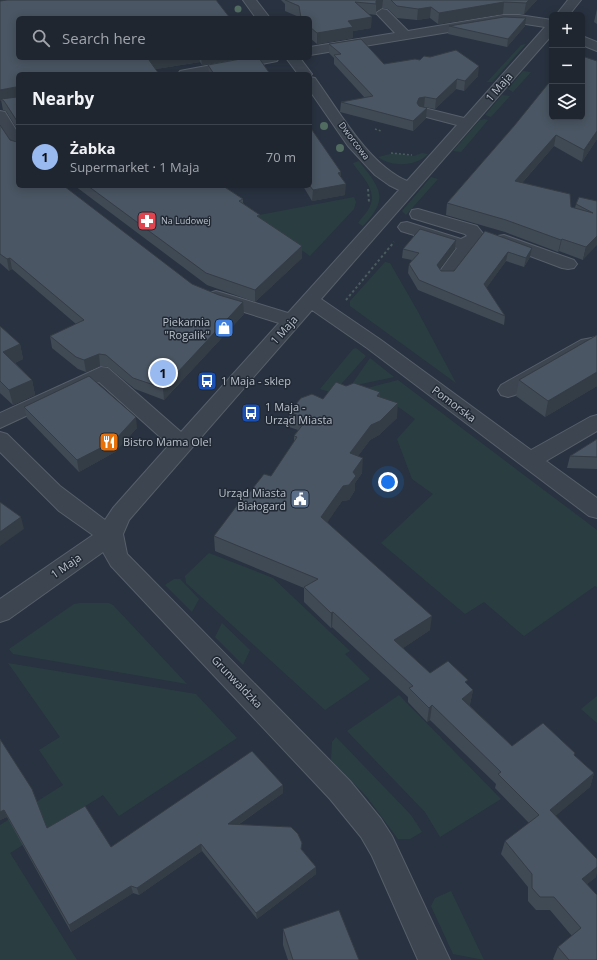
<!DOCTYPE html>
<meta charset="utf-8">
<style>
body{margin:0;font-family:"Open Sans",sans-serif;background:#272e38;color:#f1f3f6}
.controls{position:absolute;right:12px;top:12px;display:grid;overflow:hidden;border-radius:6px;box-shadow:0 2px 10px #0003}
.controls button{width:36px;height:36px;display:grid;place-items:center;padding:0;border:0;border-bottom:1px solid #3c434c;background:#1f2630;color:#f1f3f6;font:20px sans-serif}
.you{position:absolute;left:388px;top:482px;width:14px;height:14px;margin:-10px;border:3px solid #fff;border-radius:50%;background:#1a73e8;box-shadow:0 0 0 6px #1a73e833}
.badge{display:grid;place-items:center;width:26px;height:26px;border-radius:50%;background:#98baf0;color:#111;font-size:13px;font-weight:700}
.pin{position:absolute;translate:-50% -50%;border:2px solid #fff;box-shadow:0 1px 4px #0006}
.list{margin:0;padding:0;list-style:none}
h2{display:flex;justify-content:space-between;align-items:center;height:52px;margin:0;padding:0 16px;font-size:17px}
h2 small{font-size:13px;font-weight:400;color:#a1a5ab}
.list li{display:grid;grid-template-columns:26px 1fr auto;gap:12px;align-items:center;box-sizing:border-box;height:64px;padding:0 16px;border-top:1px solid #3c434c}
.list b{display:block;font-size:15px;white-space:nowrap}
.list p{margin:0;font-size:13px;white-space:nowrap;color:#a1a5ab}
.list em{font-size:13px;font-style:normal;color:#a1a5ab}
.icon{flex:none;width:22px;height:22px;fill:none;stroke:currentColor;stroke-width:2;stroke-linecap:round;stroke-linejoin:round}
.map{position:relative;flex:none;width:597px;height:960px;overflow:hidden}
.search{position:absolute;background:#1f2630;box-shadow:0 2px 10px #0003;left:16px;top:16px;width:296px;height:44px;display:flex;align-items:center;gap:10px;box-sizing:border-box;padding:0 14px;border-radius:6px;color:#a1a5ab;font-size:15px}
.panel{position:absolute;background:#1f2630;box-shadow:0 2px 10px #0003;left:16px;top:72px;width:296px;height:116px;border-radius:6px}
.map>svg:first-child{display:block}
</style>
<div class="map">
<svg width="597" height="960" viewBox="0 0 597 960">
<rect width="100%" height="100%" fill="#293240"/>
<path fill="#2a3e41" d="M 526,44 L 492,82 L 487,82 L 521,45 Z
M 523,71 L 531,72 L 513,92 L 508,89 Z
M 502,95 L 510,96 L 491,117 L 485,115 Z
M 485,119 L 488,120 L 461,152 L 453,151 L 480,120 Z
M 394,153 L 414,156 L 422,153 L 428,154 C 417,166 393,168 378,157 Z
M 359,161 C 380,189 390,197 363,226 L 358,223 C 361,218 365,215 368,210 C 379,192 364,179 354,165 L 353,163 Z
M 431,177 L 438,179 L 406,215 L 402,211 Z
M 354,197 L 356,202 L 354,209 L 310,256 L 254,216 Z
M 385,262 L 390,263 L 417,310 L 456,383 L 350,306 L 350,301 Z
M 356,348 L 366,356 L 336,390 L 330,392 L 320,389 L 353,349 Z
M 370,358 L 394,377 L 356,385 L 352,384 Z
M 398,380 L 597,530 L 597,587 L 595,586 L 524,636 L 484,602 L 465,614 L 381,543 L 433,494 L 412,479 L 397,439 L 415,419 L 397,406 L 352,392 Z
M 209,553 L 273,578 L 350,651 L 345,654 L 370,679 L 325,710 L 186,583 L 185,576 Z
M 174,579 L 180,579 L 199,599 L 192,612 L 165,585 Z
M 80,603 L 109,603 L 113,605 L 187,684 L 13,654 L 9,649 L 74,604 Z
M 222,623 L 250,650 L 243,665 L 215,637 Z
M 8,663 L 196,694 L 237,738 L 119,816 L 103,795 L 10,853 L 77,960 L 0,960 L 0,825 L 63,785 L 39,750 L 60,737 Z
M 399,695 L 501,799 L 440,837 L 425,812 L 347,731 Z
M 597,696 L 597,723 L 581,709 Z
M 336,737 L 411,815 L 422,832 L 410,839 L 398,839 L 367,797 L 331,760 L 332,742 Z
M 451,891 L 484,960 L 453,954 L 431,906 L 435,898 Z"/>
<g fill="none" stroke-linecap="round" stroke-linejoin="round">
<defs>
<path id="minor" d="M 243,0 L 256,0 L 270,18 L 256,18 Z
M 568,0 L 581,0 L 569,15 L 556,15 Z
M 382,9 L 387,10 L 408,31 L 503,15 L 519,15 L 552,20 L 552,35 L 321,299 L 381,340 L 531,450 L 590,417 L 597,415 L 597,431 L 546,461 L 597,498 L 597,518 L 589,516 L 367,348 L 312,310 L 129,520 L 123,534 L 127,554 L 350,781 L 381,819 L 392,836 L 450,960 L 418,960 L 372,856 L 361,837 L 330,799 L 111,566 L 103,552 L 9,619 L 0,622 L 0,599 L 93,535 L 59,511 L 0,452 L 0,432 L 7,434 L 60,486 L 105,520 L 113,508 L 169,445 L 99,382 L 0,428 L 0,413 L 101,367 L 108,368 L 181,432 L 279,323 L 209,301 L 207,297 L 209,293 L 216,291 L 223,293 L 288,313 L 399,190 L 389,185 L 375,175 L 348,146 L 310,91 L 310,74 L 298,74 L 286,58 L 300,58 L 312,74 L 310,77 L 315,78 C 339,111 368,164 407,181 L 457,125 L 419,115 L 417,112 L 419,109 L 424,108 L 464,118 L 545,27 L 519,23 L 503,23 L 310,55 L 310,47 L 395,33 L 376,13 Z
M 582,36 L 597,42 L 597,51 L 582,45 Z
M 249,58 L 279,58 L 277,61 L 272,62 L 208,74 L 178,74 L 180,71 L 185,70 Z
M 0,111 L 5,112 L 18,133 L 18,152 L 13,150 L 0,129 Z
M 418,209 L 477,226 L 485,236 L 452,279 L 446,280 L 440,279 L 437,275 L 457,248 L 401,231 L 398,227 L 401,223 L 407,222 L 461,239 L 467,236 L 465,234 L 412,218 L 410,214 L 412,210 Z
M 504,235 L 574,260 L 577,264 L 574,268 L 568,269 L 562,268 L 498,244 L 495,240 L 498,236 Z
M 597,337 L 597,349 L 593,349 L 515,395 L 508,397 L 501,395 L 498,390 L 501,385 L 581,340 Z"/>
</defs>
<use href="#minor" stroke="#575f6a" stroke-width="2"/>
<path stroke="#495b5e" stroke-width="1.5" stroke-dasharray="2 2" stroke-linecap="butt" d="M 375,129 L 381,131
M 391,153 L 412,155"/>
<path stroke="#495b5e" stroke-width="2" stroke-dasharray="2.5 2.5" stroke-linecap="butt" d="M 368,189 L 369,202
M 346,300 L 394,242"/>
<use href="#minor" fill="#3c4550" fill-rule="evenodd"/>
</g>
<g fill="#516b60">
<circle cx="238" cy="9" r="3.5"/>
<circle cx="324" cy="126" r="4"/>
<circle cx="340" cy="148" r="4"/>
</g>
<path fill="#404a55" d="M 281,0 L 537,0 L 524,14 L 503,14 L 438,24 L 430,18 L 417,20 L 397,18 L 388,9 L 382,8 L 376,11 L 376,15 L 369,14 L 371,28 L 353,31 L 353,38 L 317,44 L 310,38 L 310,18 L 299,18 L 299,17 L 285,11 L 285,4 Z
M 597,9 L 597,24 L 594,22 Z
M 449,26 L 525,26 L 507,47 L 448,34 Z
M 329,44 L 384,64 L 478,76 L 464,91 L 456,89 L 435,109 L 424,107 L 422,107 L 427,108 L 426,118 L 413,131 L 340,112 L 341,102 L 365,98 L 334,64 L 334,58 L 329,53 Z
M 18,58 L 243,58 L 202,65 L 200,62 L 156,69 L 18,186 L 192,284 L 244,314 L 164,400 L 135,389 L 108,367 L 100,366 L 86,372 L 78,369 L 52,348 L 50,336 L 76,324 L 12,269 L 9,271 L 0,263 L 0,125 L 10,140 L 17,142 L 17,129 L 6,111 L 3,110 L 1,100 L 0,101 Z
M 597,61 L 597,139 L 582,162 L 554,146 L 522,183 L 571,207 L 575,208 L 576,204 L 597,201 L 583,260 L 559,251 L 558,252 L 505,232 L 446,215 L 447,203 L 514,126 Z
M 208,65 L 270,74 L 209,74 Z
M 341,172 L 341,177 L 345,195 L 312,201 L 303,186 L 310,186 Z
M 75,186 L 229,186 L 225,187 L 243,199 L 243,203 L 260,218 L 302,258 L 255,302 L 207,285 Z
M 485,231 L 532,248 L 530,257 L 524,267 L 506,261 L 486,288 L 505,316 L 504,325 L 418,290 L 408,273 L 409,264 L 412,260 L 402,258 L 403,249 L 456,240 L 455,249 L 439,269 L 441,271 L 454,271 Z
M 0,326 L 20,344 L 23,359 L 15,363 L 32,380 L 35,395 L 13,405 L 0,393 Z
M 597,335 L 597,386 L 545,417 L 516,396 L 519,380 Z
M 346,386 L 380,392 L 380,397 L 397,418 L 379,435 L 370,440 L 358,456 L 362,473 L 355,483 L 355,490 L 349,500 L 342,501 L 327,522 L 430,630 L 403,648 L 430,673 L 467,684 L 473,690 L 470,704 L 469,705 L 512,746 L 574,756 L 594,773 L 590,787 L 555,816 L 596,877 L 587,884 L 597,960 L 554,960 L 553,959 L 558,947 L 572,936 L 550,910 L 536,910 L 528,901 L 528,887 L 501,854 L 505,841 L 529,823 L 495,788 L 496,784 L 430,720 L 427,722 L 408,702 L 408,697 L 332,627 L 331,628 L 304,602 L 304,588 L 215,551 L 214,536 L 249,493 L 271,476 L 294,442 L 294,436 L 298,430 L 289,427 L 289,412 L 323,399 Z
M 24,407 L 137,428 L 115,452 L 79,472 L 27,418 Z
M 597,439 L 597,469 L 567,468 L 570,456 Z
M 0,739 L 47,828 L 111,847 L 283,785 L 283,793 L 238,825 L 302,850 L 316,867 L 316,874 L 257,919 L 202,851 L 139,895 L 133,893 L 71,932 L 7,817 L 0,820 Z
M 283,929 L 359,960 L 288,960 L 283,945 Z"/>
<path fill="#343c45" d="M 377,0 L 383,0 L 382,8 L 376,11 L 376,1 Z
M 529,0 L 537,0 L 524,14 L 526,3 Z
M 504,2 L 503,14 L 438,24 L 439,13 Z
M 431,7 L 430,18 L 417,20 L 418,9 Z
M 372,17 L 371,28 L 353,31 L 353,38 L 317,44 L 317,33 L 348,21 Z
M 526,18 L 525,26 L 507,47 L 508,39 Z
M 160,58 L 199,58 L 200,62 L 150,70 L 149,60 Z
M 201,58 L 243,58 L 202,65 Z
M 479,66 L 478,76 L 464,91 L 465,81 Z
M 457,79 L 456,89 L 435,109 L 436,99 Z
M 16,87 L 18,98 L 1,99 L 1,100 L 0,101 L 0,90 Z
M 425,97 L 424,107 L 418,108 L 417,103 L 419,98 Z
M 427,108 L 426,118 L 413,131 L 413,121 Z
M 597,131 L 597,139 L 582,162 L 584,150 Z
M 556,135 L 554,146 L 513,193 L 515,181 Z
M 341,172 L 341,183 L 338,173 Z
M 346,184 L 345,195 L 312,201 L 313,190 Z
M 597,236 L 597,245 L 583,260 L 586,247 Z
M 562,239 L 559,251 L 558,252 L 561,240 Z
M 456,240 L 455,249 L 436,274 L 437,265 Z
M 302,246 L 302,258 L 255,302 L 255,290 Z
M 532,248 L 530,257 L 524,267 L 526,258 Z
M 508,252 L 506,261 L 483,293 L 484,284 Z
M 10,258 L 12,269 L 9,271 L 7,259 Z
M 243,302 L 244,314 L 164,400 L 163,388 Z
M 20,344 L 23,359 L 6,367 L 3,352 Z
M 99,354 L 100,366 L 86,372 L 84,360 Z
M 597,372 L 597,386 L 545,417 L 548,401 Z
M 32,380 L 35,395 L 13,405 L 9,390 Z
M 380,392 L 379,407 L 377,396 Z
M 398,403 L 397,418 L 379,435 L 370,440 L 349,468 L 350,453 L 371,425 Z
M 136,417 L 137,428 L 115,452 L 79,472 L 77,460 Z
M 363,458 L 362,473 L 355,483 L 355,490 L 349,500 L 342,501 L 321,532 L 321,517 Z
M 21,517 L 24,529 L 0,546 L 0,532 Z
M 333,612 L 332,627 L 331,628 L 331,613 Z
M 432,616 L 430,630 L 393,655 L 394,640 Z
M 473,690 L 470,704 L 459,713 L 462,699 Z
M 432,705 L 430,720 L 427,722 L 429,708 Z
M 594,773 L 590,787 L 546,824 L 550,810 Z
M 283,785 L 283,793 L 229,831 L 228,824 Z
M 4,810 L 7,817 L 0,820 L 0,812 Z
M 201,844 L 202,851 L 139,895 L 137,888 Z
M 316,867 L 316,874 L 257,919 L 256,913 Z
M 597,867 L 597,873 L 596,877 L 577,892 L 582,879 Z
M 131,886 L 133,893 L 71,932 L 69,925 Z"/>
<path fill="#4a5663" stroke="#343c45" d="M 7,0 L 216,0 L 230,18 L 18,18 L 18,58 L 160,58 L 149,60 L 159,74 L 18,74 L 18,186 L 64,186 L 192,284 L 219,295 L 243,302 L 163,388 L 133,378 L 106,355 L 99,354 L 84,360 L 76,357 L 50,336 L 84,320 L 10,258 L 7,259 L 0,254 L 0,125 L 10,140 L 17,142 L 17,121 L 4,101 L 1,99 L 17,97 L 18,88 L 16,87 L 0,90 L 0,1 Z
M 285,0 L 377,0 L 376,1 L 376,4 L 355,2 L 372,17 L 348,21 L 353,27 L 317,33 L 310,27 L 310,18 L 301,18 L 299,6 Z
M 391,0 L 529,0 L 526,3 L 504,2 L 439,13 L 431,7 L 418,9 L 397,6 Z
M 504,17 L 526,18 L 508,39 L 449,26 Z
M 361,39 L 384,64 L 415,59 L 420,60 L 424,56 L 430,57 L 456,50 L 479,66 L 465,81 L 457,79 L 436,99 L 425,97 L 419,98 L 417,103 L 419,106 L 427,108 L 413,121 L 341,102 L 373,96 L 334,55 L 341,54 L 329,44 Z
M 582,56 L 597,61 L 597,131 L 584,150 L 556,135 L 515,181 L 570,194 L 571,207 L 593,213 L 576,204 L 579,197 L 597,201 L 597,236 L 586,247 L 562,239 L 561,240 L 506,220 L 447,203 L 514,126 L 552,79 L 552,117 L 582,117 Z
M 246,58 L 259,58 L 270,74 L 214,74 L 208,65 Z
M 310,127 L 341,172 L 338,173 L 346,184 L 313,190 L 310,186 Z
M 88,186 L 223,186 L 243,199 L 239,201 L 260,215 L 257,216 L 302,246 L 255,290 L 206,273 Z
M 420,229 L 456,240 L 437,265 L 441,271 L 454,271 L 485,231 L 532,248 L 526,258 L 508,252 L 484,284 L 505,316 L 419,280 L 409,264 L 419,253 L 403,249 Z
M 0,326 L 20,344 L 3,352 L 32,380 L 9,390 L 0,381 Z
M 597,335 L 597,372 L 548,401 L 519,380 Z
M 89,376 L 136,417 L 114,441 L 77,460 L 24,407 Z
M 336,382 L 346,386 L 354,383 L 380,392 L 377,396 L 398,403 L 380,421 L 371,425 L 350,453 L 363,458 L 353,472 L 356,476 L 349,485 L 343,486 L 321,517 L 432,616 L 394,640 L 430,673 L 448,661 L 468,680 L 465,682 L 473,690 L 462,699 L 512,746 L 543,723 L 575,753 L 574,755 L 594,773 L 550,810 L 597,859 L 597,867 L 582,879 L 597,895 L 597,960 L 569,960 L 558,947 L 581,928 L 554,897 L 540,897 L 532,888 L 532,874 L 505,841 L 539,815 L 498,774 L 501,772 L 432,705 L 429,708 L 409,688 L 413,686 L 333,612 L 331,613 L 304,587 L 318,579 L 214,536 L 247,492 L 249,493 L 264,474 L 271,476 L 297,437 L 294,436 L 307,419 L 289,412 L 301,398 L 312,394 L 323,399 Z
M 597,439 L 597,457 L 570,456 Z
M 0,502 L 21,517 L 0,532 Z
M 0,739 L 32,789 L 47,828 L 85,806 L 111,847 L 252,751 L 283,785 L 228,824 L 291,827 L 298,834 L 302,843 L 301,849 L 316,867 L 256,913 L 201,844 L 137,888 L 131,886 L 69,925 L 4,810 L 0,812 Z
M 339,910 L 359,960 L 293,960 L 283,929 Z"/>
<defs>
<symbol id="pharmacy-square" viewBox="-11 -11 22 22"><rect x="-9" y="-9" width="18" height="18" rx="4" fill="#e0444e" stroke="#212935"/><path d="M-2-6h4v4h4v4h-4v4h-4v-4h-4v-4h4Z" fill="#fff"/></symbol>
<symbol id="shop-square" viewBox="-11 -11 22 22"><rect x="-9" y="-9" width="18" height="18" rx="4" fill="#3f7fe0" stroke="#212935"/><path d="M-5-2.5h2.3a2.7 3.5 0 0 1 5.4 0H5L5.5 6h-11ZM-1.5-2.5h3a1.5 2.3 0 0 0-3 0Z" fill="#fff"/></symbol>
<symbol id="bus-square" viewBox="-11 -11 22 22"><rect x="-9" y="-9" width="18" height="18" rx="4" fill="#1a4fb4" stroke="#212935"/><path d="M-5-6H5V4H4V6H2V4H-2V6H-4V4H-5ZM-3.5-4V0h7V-4ZM-3.5 1.2v1.5H-2V1.2ZM2 1.2v1.5H3.5V1.2Z" fill="#fff"/></symbol>
<symbol id="restaurant-square" viewBox="-11 -11 22 22"><rect x="-9" y="-9" width="18" height="18" rx="4" fill="#e8710a" stroke="#212935"/><path d="M-5-6h1v4h1v-4h1v4h1v-4h1v5L-1.5 .5V6h-2V.5L-5-1ZM5-6V6H3V1.5H1.5Q1.5-4 5-6Z" fill="#fff"/></symbol>
<symbol id="civic-square" viewBox="-11 -11 22 22"><rect x="-9" y="-9" width="18" height="18" rx="4" fill="#5c6f8a" stroke="#212935"/><path d="M-.6-6.5H3V-4.5H.6V-3L4-1V1h2V6H-6V1h2V-1L-.6-3ZM-1.2 2.5V6h2.4V2.5Z" fill="#fff"/></symbol>
</defs>
<g fill-rule="evenodd">
<use href="#pharmacy-square" x="136" y="210" width="22" height="22"/>
<use href="#shop-square" x="213" y="317" width="22" height="22"/>
<use href="#bus-square" x="196" y="370" width="22" height="22"/>
<use href="#bus-square" x="240" y="402" width="22" height="22"/>
<use href="#restaurant-square" x="98" y="431" width="22" height="22"/>
<use href="#civic-square" x="289" y="488" width="22" height="22"/>
</g>
<g text-anchor="middle" stroke-width="3" stroke-linejoin="round" paint-order="stroke">
<g font-size="9" fill="#b9c0ca" stroke="#212935">
<text transform="translate(354 141) rotate(53)" y="3">Dworcowa</text>
</g>
<g font-size="9" fill="#b9c0ca" stroke="#212935" text-anchor="start">
<text x="161" y="224">Na Ludowej</text>
</g>
<g font-size="11" fill="#b9c0ca" stroke="#212935">
<text transform="translate(499 87) rotate(-49)" y="4">1 Maja</text>
<text transform="translate(284 330) rotate(-48)" y="4">1 Maja</text>
<text transform="translate(454 404) rotate(37)" y="4">Pomorska</text>
<text transform="translate(66 566) rotate(-35)" y="4">1 Maja</text>
<text transform="translate(237 682) rotate(46)" y="4">Grunwaldzka</text>
</g>
<g font-size="11" fill="#b9c0ca" stroke="#212935" text-anchor="start">
<text x="210" y="326" text-anchor="end">Piekarnia<tspan x="210" dy="13">"Rogalik"</tspan></text>
<text x="221" y="385">1 Maja - sklep</text>
<text x="265" y="411">1 Maja -<tspan x="265" dy="13">Urząd Miasta</tspan></text>
<text x="123" y="446">Bistro Mama Ole!</text>
<text x="286" y="497" text-anchor="end">Urząd Miasta<tspan x="286" dy="13">Białogard</tspan></text>
</g>
</g>
</svg>
<div class="controls">
<button>+</button>
<button>−</button>
<button><svg class="icon" aria-label="layers" viewBox="0 0 24 24"><path d="M12 4l9 5-9 5-9-5zM3 14l9 5 9-5"/></svg></button>
</div>
<div class="you"></div>
<div class="pin badge" style="left:163px;top:373px">1</div>
<div class="search"><svg class="icon" aria-label="search" viewBox="0 0 24 24"><circle cx="10" cy="10" r="6"/><path d="M15 15l6 6"/></svg>Search here</div>
<section class="panel">
<h2>Nearby<small></small></h2>
<ul class="list">
<li><span class="badge">1</span><div><b>Żabka</b><p>Supermarket · 1 Maja</p></div><em>70 m</em></li>
</ul>
</section>
</div>
